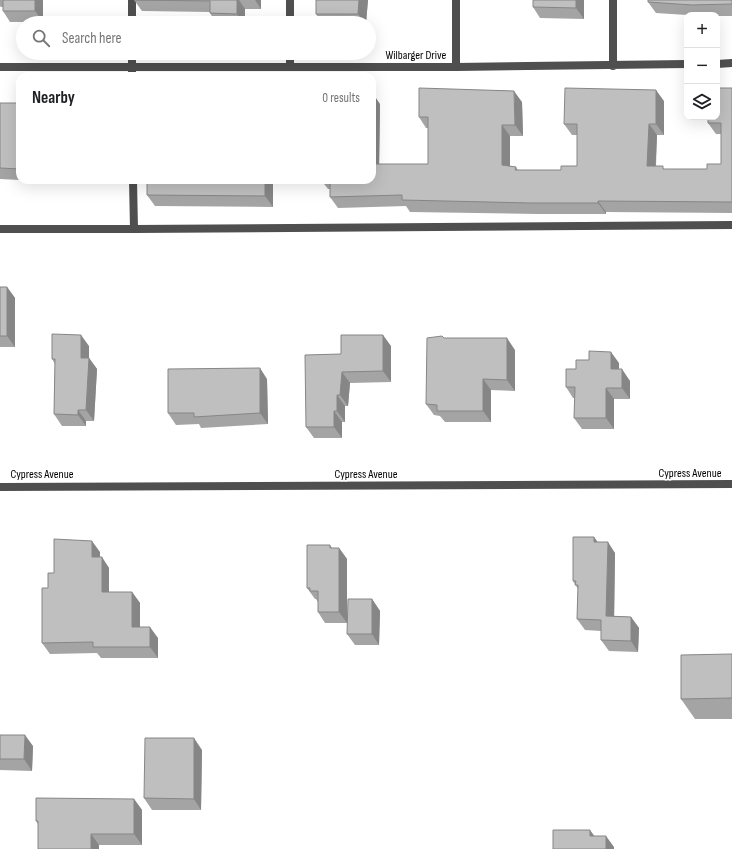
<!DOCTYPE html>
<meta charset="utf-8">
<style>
body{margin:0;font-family:"Sofia Sans Condensed",sans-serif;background:#f2f2f2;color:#202124}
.controls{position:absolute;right:12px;top:12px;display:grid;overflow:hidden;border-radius:8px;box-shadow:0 4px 16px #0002}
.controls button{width:36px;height:36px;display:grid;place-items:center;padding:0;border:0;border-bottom:1px solid #e0e0e0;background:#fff;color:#202124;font:20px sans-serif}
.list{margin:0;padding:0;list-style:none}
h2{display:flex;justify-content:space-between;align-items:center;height:52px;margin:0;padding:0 16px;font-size:17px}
h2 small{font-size:13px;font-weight:400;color:#757577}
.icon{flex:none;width:22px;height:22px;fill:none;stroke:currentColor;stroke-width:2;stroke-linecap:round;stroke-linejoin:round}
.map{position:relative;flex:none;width:732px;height:849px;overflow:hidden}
.search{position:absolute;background:#fff;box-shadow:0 4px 16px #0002;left:16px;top:16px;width:360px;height:44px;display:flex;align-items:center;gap:10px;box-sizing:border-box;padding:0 14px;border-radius:22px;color:#757577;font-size:15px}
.panel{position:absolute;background:#fff;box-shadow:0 4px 16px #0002;left:16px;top:72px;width:360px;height:112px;border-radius:12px}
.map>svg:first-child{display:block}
</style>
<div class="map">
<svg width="732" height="849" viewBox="0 0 732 849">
<rect width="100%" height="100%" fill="#fff"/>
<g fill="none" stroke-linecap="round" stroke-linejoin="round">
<path stroke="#4f4f4f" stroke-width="8" d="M 132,0 L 132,23
M 132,53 L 132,76
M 456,67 L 456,0
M 133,180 L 134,229 L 732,225
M 0,229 L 134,229"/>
<path stroke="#4f4f4f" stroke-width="8" d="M 290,23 L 290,0
M 717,64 L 732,63
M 290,66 L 290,53
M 613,66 L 613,0
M 0,67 L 456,67 L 687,64
M 0,487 L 732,484"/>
</g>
<path fill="#a4a4a4" d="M 0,0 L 43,0 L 43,22 L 10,22 L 3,11 L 3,7 L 1,7 L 0,6 Z
M 134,0 L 261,0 L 261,9 L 245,9 L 245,23 L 216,23 L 210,13 L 210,12 L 142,11 Z
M 316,0 L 368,0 L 366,23 L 322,23 L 316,14 Z
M 584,0 L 584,19 L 540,18 L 533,7 Z
M 732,0 L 732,16 L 717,16 L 717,15 L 687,15 L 656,13 L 648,2 Z
M 732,88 L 732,213 L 606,212 L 606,214 L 539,214 L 410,212 L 406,206 L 338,208 L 330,197 L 330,189 L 328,189 L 321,180 L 372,180 L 380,104 L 379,164 L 428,164 L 428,128 L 426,128 L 419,117 L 522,102 L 523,136 L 510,136 L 510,166 L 516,167 L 518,170 L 561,170 L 577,166 L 577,135 L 572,135 L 564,124 L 664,101 L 664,135 L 657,135 L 656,166 L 665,169 L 707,169 L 721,164 L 721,134 L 716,134 L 708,123 Z
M 0,103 L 20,103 L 20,180 L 0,179 Z
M 22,180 L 100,180 L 40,181 Z
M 147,180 L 273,180 L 273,207 L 155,206 L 147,195 Z
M 0,287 L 7,287 L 15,298 L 15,347 L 0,347 Z
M 444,338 L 515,350 L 515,391 L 491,390 L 491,422 L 445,422 L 440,416 L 434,415 L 426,404 Z
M 89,346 L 89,358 L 97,369 L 94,421 L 86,421 L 86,426 L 62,426 L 54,414 L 55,364 L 52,359 Z
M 391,346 L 391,382 L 350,383 L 348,406 L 345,406 L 345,422 L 342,422 L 342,438 L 314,438 L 306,427 L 341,354 Z
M 619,363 L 619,369 L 630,381 L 630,399 L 614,399 L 614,429 L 582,429 L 574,418 L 575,398 L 573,398 L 566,387 Z
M 267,379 L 268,424 L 201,428 L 199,424 L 176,425 L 168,413 Z
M 594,537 L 597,542 L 615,553 L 614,616 L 631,617 L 639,628 L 638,652 L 609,651 L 601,640 L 601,631 L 585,630 L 577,619 L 578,589 L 573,581 Z
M 330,545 L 332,548 L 339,548 L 347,559 L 347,623 L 325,623 L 318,612 L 318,602 L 316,599 L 315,599 L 307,588 Z
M 100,552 L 100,557 L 109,568 L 109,592 L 132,592 L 140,603 L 140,627 L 158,638 L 158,658 L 101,658 L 97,653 L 50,654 L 42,643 L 48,588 L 54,573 Z
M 372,599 L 380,611 L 379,645 L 355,645 L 347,634 Z
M 732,654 L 732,719 L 695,719 L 681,699 Z
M 0,735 L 33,746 L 32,771 L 0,770 Z
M 202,750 L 201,810 L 152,810 L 144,798 Z
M 134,799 L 142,810 L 142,845 L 99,845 L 38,824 L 36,821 Z"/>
<path fill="#868686" d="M 35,0 L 43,0 L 43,22 L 35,11 Z
M 237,0 L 239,0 L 245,9 L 245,23 L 243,23 L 237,14 Z
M 255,0 L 261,0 L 261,9 Z
M 359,0 L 368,0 L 366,23 L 364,23 L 358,14 Z
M 576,0 L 584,0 L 584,19 L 576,8 Z
M 656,90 L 664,101 L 664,135 L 656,124 Z
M 514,91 L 522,102 L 523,136 L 515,125 Z
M 372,92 L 380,104 L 379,175 L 372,165 Z
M 649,124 L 657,135 L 655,177 L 647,166 Z
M 502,125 L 510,136 L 510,177 L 502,165 Z
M 265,180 L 273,180 L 273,207 L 265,196 Z
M 598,201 L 606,212 L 606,214 L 598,203 Z
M 7,287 L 15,298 L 15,347 L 7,336 Z
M 81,335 L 89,346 L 89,364 L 89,358 L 97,369 L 94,421 L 86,410 L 81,358 Z
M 383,335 L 391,346 L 391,382 L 383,371 Z
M 507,338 L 515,350 L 515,391 L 507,380 Z
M 611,352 L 619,363 L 619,381 L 611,369 Z
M 260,368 L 267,379 L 268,424 L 260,413 Z
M 622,369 L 630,381 L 630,399 L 622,388 Z
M 342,372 L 350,383 L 348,406 L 340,395 Z
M 483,379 L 491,390 L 491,422 L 483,411 Z
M 606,388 L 614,399 L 614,429 L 606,418 Z
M 337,395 L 345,406 L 345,422 L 337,411 Z
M 78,410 L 86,421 L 86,426 L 78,415 Z
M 334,411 L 342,422 L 342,438 L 334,427 Z
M 594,537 L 602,548 L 594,542 Z
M 92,541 L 100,552 L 100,568 L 92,557 Z
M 608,542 L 615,553 L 614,627 L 606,616 Z
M 339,548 L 347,559 L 347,623 L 339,612 Z
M 102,557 L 109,568 L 109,603 L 102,592 Z
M 132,592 L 140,603 L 140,638 L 132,627 Z
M 372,599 L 380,611 L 379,645 L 372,634 Z
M 631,617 L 639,628 L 638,652 L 631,641 Z
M 150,627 L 158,638 L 158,658 L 150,647 Z
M 25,735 L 33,746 L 32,771 L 24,759 Z
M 194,738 L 202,750 L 201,810 L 194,799 Z
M 134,799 L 142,810 L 142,845 L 134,834 Z
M 590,830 L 598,841 L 590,836 Z
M 91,834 L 99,845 L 99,849 L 91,849 Z
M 606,836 L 614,847 L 614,849 L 606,849 Z"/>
<path fill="#bfbfbf" stroke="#868686" d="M 3,0 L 35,0 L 35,11 L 3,11 Z
M 134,0 L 237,0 L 237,14 L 210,13 L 210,1 Z
M 316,0 L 359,0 L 358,14 L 316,14 Z
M 533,0 L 576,0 L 576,8 L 533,7 Z
M 648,0 L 732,0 L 732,4 L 692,5 L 648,2 Z
M 419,88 L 514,91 L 515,125 L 502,125 L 502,165 L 516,167 L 515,170 L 561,170 L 561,166 L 577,166 L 577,124 L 564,124 L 565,88 L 656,90 L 656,124 L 649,124 L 647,166 L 663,166 L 663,169 L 707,169 L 707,164 L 721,164 L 721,123 L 708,123 L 708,117 L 717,117 L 717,88 L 732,88 L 732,202 L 598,201 L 598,203 L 531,203 L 402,200 L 402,195 L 330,197 L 330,180 L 372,180 L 372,164 L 428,164 L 428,117 L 419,117 Z
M 0,103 L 20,103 L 20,169 L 0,168 Z
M 147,180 L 265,180 L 265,196 L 147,195 Z
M 0,287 L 7,287 L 7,336 L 0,336 Z
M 52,334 L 81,335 L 81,358 L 89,358 L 86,410 L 78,410 L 78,415 L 54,414 L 55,359 L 52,359 Z
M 341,335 L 383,335 L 383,371 L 342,372 L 340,395 L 337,395 L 337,411 L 334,411 L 334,427 L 306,427 L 305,355 L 341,354 Z
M 442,336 L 444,338 L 507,338 L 507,380 L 483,379 L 483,411 L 437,411 L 437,405 L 426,404 L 427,338 Z
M 589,351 L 611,352 L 611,369 L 622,369 L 622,388 L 606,388 L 606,418 L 574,418 L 575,387 L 566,387 L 566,369 L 576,369 L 576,360 L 589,360 Z
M 260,368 L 260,413 L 194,417 L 194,413 L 168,413 L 168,369 Z
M 573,537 L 594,537 L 594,542 L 608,542 L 606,616 L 631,617 L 631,641 L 601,640 L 601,620 L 577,619 L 578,585 L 575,585 L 576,581 L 573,581 Z
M 54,539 L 92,541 L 92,557 L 102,557 L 102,592 L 132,592 L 132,627 L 150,627 L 150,647 L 93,647 L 93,642 L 42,643 L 42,588 L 48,588 L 48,573 L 54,573 Z
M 307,545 L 330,545 L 330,548 L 339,548 L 339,612 L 318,612 L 318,591 L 310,591 L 310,588 L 307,588 Z
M 348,599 L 372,599 L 372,634 L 347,634 Z
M 732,654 L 732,698 L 681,699 L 681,655 Z
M 0,735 L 25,735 L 24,759 L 0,759 Z
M 145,738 L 194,738 L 194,799 L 144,798 Z
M 36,798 L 134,799 L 134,834 L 91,834 L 91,849 L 38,849 L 38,821 L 36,821 Z
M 553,830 L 590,830 L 590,836 L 606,836 L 606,849 L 553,849 Z"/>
<g text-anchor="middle" stroke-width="3" stroke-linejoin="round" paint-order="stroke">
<g font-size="12" fill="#000" stroke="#fff">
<text x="416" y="59">Wilbarger Drive</text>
<text x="690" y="477">Cypress Avenue</text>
<text x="42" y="478">Cypress Avenue</text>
<text x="366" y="478">Cypress Avenue</text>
</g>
</g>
</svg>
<div class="controls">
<button>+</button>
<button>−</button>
<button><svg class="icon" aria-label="layers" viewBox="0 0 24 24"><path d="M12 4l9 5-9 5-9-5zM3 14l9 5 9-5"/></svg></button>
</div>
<div class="search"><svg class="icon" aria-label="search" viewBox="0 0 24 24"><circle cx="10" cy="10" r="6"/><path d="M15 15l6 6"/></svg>Search here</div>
<section class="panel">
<h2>Nearby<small>0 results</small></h2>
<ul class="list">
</ul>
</section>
</div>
